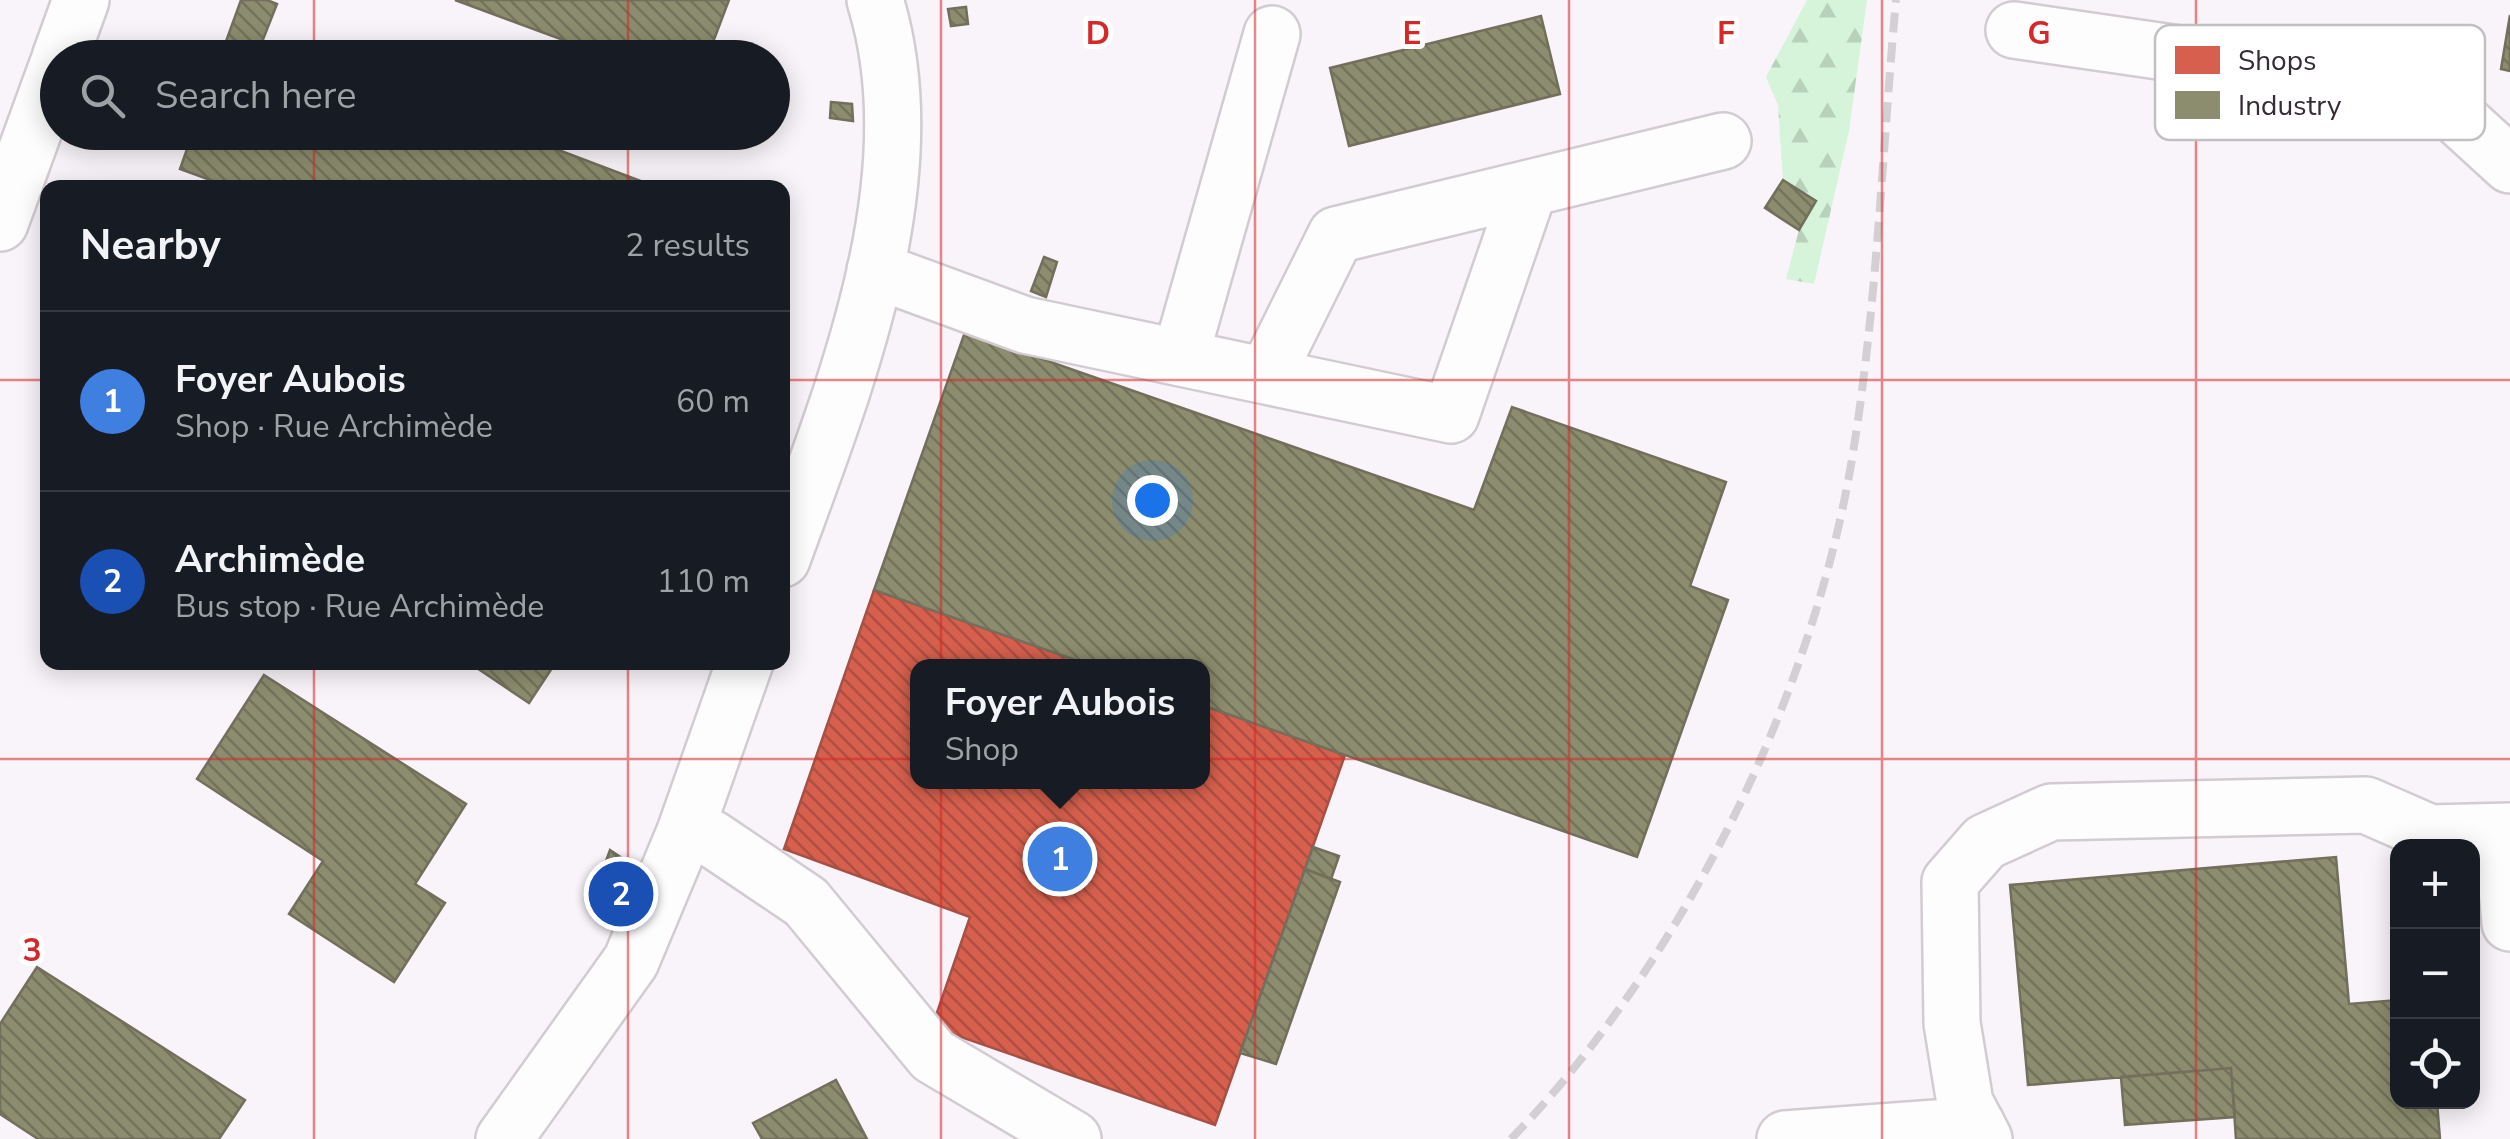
<!DOCTYPE html>
<meta charset="utf-8">
<style>
body{margin:0;font-family:"Nunito Sans",sans-serif;background:#20242c;color:#f1f3f6}
.controls{position:absolute;right:30px;bottom:30px;display:grid;overflow:hidden;border-radius:20px;box-shadow:0 5px 25px #0003}
.controls button{width:90px;height:90px;display:grid;place-items:center;padding:0;border:0;border-bottom:2px solid #363941;background:#171b24;color:#f1f3f6;font:50px sans-serif}
.you{position:absolute;left:1152px;top:500px;width:35px;height:35px;margin:-25px;border:8px solid #fff;border-radius:50%;background:#1a73e8;box-shadow:0 0 0 15px #1a73e833}
.badge{display:grid;place-items:center;width:65px;height:65px;border-radius:50%;background:#0b8043;color:#fff;font-size:32px;font-weight:700}
.pin{position:absolute;translate:-50% -50%;border:5px solid #fff;box-shadow:0 2px 10px #0006}
.popup{position:absolute;left:910px;top:659px;width:300px;height:130px;box-sizing:border-box;display:grid;place-content:center;border-radius:20px;background:#171b24;filter:drop-shadow(0 2px 8px #0005);font-size:32px;white-space:nowrap;color:#9ea1a6}
.popup b{font-size:38px;color:#f1f3f6}
.popup::after{content:'';position:absolute;left:50%;top:100%;margin-left:-20px;border:20px solid transparent;border-top-color:#171b24}
.list{margin:0;padding:0;list-style:none}
h2{display:flex;justify-content:space-between;align-items:center;height:130px;margin:0;padding:0 40px;font-size:42px}
h2 small{font-size:32px;font-weight:400;color:#9ea1a6}
.list li{display:grid;grid-template-columns:65px 1fr auto;gap:30px;align-items:center;box-sizing:border-box;height:180px;padding:0 40px;border-top:2px solid #363941}
.list b{display:block;font-size:38px;white-space:nowrap}
.list p{margin:0;font-size:32px;white-space:nowrap;color:#9ea1a6}
.list em{font-size:32px;font-style:normal;color:#9ea1a6}
.icon{flex:none;width:55px;height:55px;fill:none;stroke:currentColor;stroke-width:2;stroke-linecap:round;stroke-linejoin:round}
.map{position:relative;flex:none;width:2510px;height:1139px;overflow:hidden}
.search{position:absolute;background:#171b24;box-shadow:0 5px 25px #0003;left:40px;top:40px;width:750px;height:110px;display:flex;align-items:center;gap:25px;box-sizing:border-box;padding:0 35px;border-radius:55px;color:#9ea1a6;font-size:38px}
.panel{position:absolute;background:#171b24;box-shadow:0 5px 25px #0003;left:40px;top:180px;width:750px;height:490px;border-radius:20px}
.map>svg:first-child{display:block}
</style>
<div class="map">
<svg width="2510" height="1139" viewBox="0 0 2510 1139">
<defs>
<pattern id="forest-firs" width="22" height="20" patternUnits="userSpaceOnUse" patternTransform="scale(2.5)"><rect width="22" height="20" fill="#d5f4d9"/><path d="M5 1l3.5 6h-7zM16 11l3.5 6h-7z" fill="#b7d1bb"/></pattern>
<pattern id="shops-back-hatch" width="6" height="6" patternUnits="userSpaceOnUse" patternTransform="scale(2.5)"><rect width="6" height="6" fill="#d6604d"/><path d="M-1 5l2 2M0 0l6 6M5-1l2 2" fill="none" stroke="#ae4f41"/></pattern>
<pattern id="industry-back-hatch" width="6" height="6" patternUnits="userSpaceOnUse" patternTransform="scale(2.5)"><rect width="6" height="6" fill="#8c8c6e"/><path d="M-1 5l2 2M0 0l6 6M5-1l2 2" fill="none" stroke="#73735b"/></pattern>
</defs>
<rect width="100%" height="100%" fill="#f9f4f9"/>
<path fill="url(#forest-firs)" d="M 1807,0 L 1867,0 L 1849,131 L 1814,284 L 1786,279 L 1799,230 L 1816,201 L 1783,180 L 1778,105 L 1766,77 Z"/>
<path fill="url(#shops-back-hatch)" stroke="#a65046" stroke-width="2.5" d="M 874,590 L 1093,666 L 918,666 L 918,782 L 1202,782 L 1202,705 L 1345,755 L 1215,1125 L 932,1027 L 970,917 L 784,849 Z"/>
<path fill="url(#industry-back-hatch)" stroke="#726f5d" stroke-width="2.5" d="M 241,0 L 267,0 L 277,4 L 262,42 L 303,58 L 220,58 Z
M 455,0 L 729,0 L 707,58 L 612,58 Z
M 966,7 L 968,24 L 951,26 L 948,9 Z
M 2510,15 L 2510,71 L 2501,69 Z
M 1541,16 L 1560,94 L 1349,146 L 1330,68 Z
M 831,102 L 852,104 L 853,121 L 830,118 Z
M 193,132 L 534,132 L 532,140 L 659,188 L 232,188 L 180,169 Z
M 1783,180 L 1816,201 L 1799,230 L 1765,208 Z
M 1044,257 L 1057,262 L 1046,297 L 1031,291 Z
M 965,332 L 1474,510 L 1512,407 L 1726,482 L 1690,586 L 1728,600 L 1637,857 L 1202,705 L 1202,666 L 1093,666 L 874,590 Z
M 468,662 L 556,662 L 529,703 Z
M 264,675 L 466,804 L 415,884 L 445,903 L 394,982 L 289,914 L 323,861 L 197,779 Z
M 1313,847 L 1339,856 L 1331,879 L 1305,869 Z
M 610,850 L 628,862 L 619,886 L 600,878 Z
M 2336,857 L 2349,1004 L 2398,1000 L 2398,1102 L 2437,1102 L 2440,1139 L 2236,1139 L 2231,1068 L 2028,1085 L 2010,885 Z
M 1305,869 L 1340,882 L 1276,1064 L 1240,1053 Z
M 37,967 L 245,1100 L 219,1139 L 38,1139 L 0,1114 L 0,1024 Z
M 2231,1068 L 2235,1117 L 2125,1125 L 2121,1077 Z
M 836,1080 L 867,1139 L 762,1139 L 753,1123 Z"/>
<g fill="none" stroke-linecap="round" stroke-linejoin="round">
<defs>
<path id="minor" d="M 2014,30 L 2428,90 L 2510,165
M 875,270 L 1025,325 L 1266,376 L 1336,235 L 1723,141
M 1180,358 L 1272,34
M 1266,376 L 1451,415 L 1529,189
M 782,559 C 843,391 931,179 875,0
M 685,832 L 711,838 L 806,902 L 933,1056 L 1073,1139
M 2502,833 L 2510,923
M 504,1139 L 631,961 L 685,832 L 745,662
M 1785,1139 L 1977,1125
M 1984,1139 L 1965,1103 L 1952,1023 L 1950,882 L 1985,842 L 2051,812 L 2366,805 L 2430,833 L 2510,831"/>
<path id="major" d="M 60,58 L 81,0
M 0,223 L 58,64"/>
</defs>
<use href="#minor" stroke="#d3cbd2" stroke-width="60"/>
<use href="#major" stroke="#d3cbd2" stroke-width="60"/>
<use href="#minor" stroke="#fefdfe" stroke-width="55"/>
<use href="#major" stroke="#fefdfe" stroke-width="55"/>
<path stroke="#d3d0d3" stroke-width="8" stroke-dasharray="20 10" stroke-linecap="butt" d="M 1511,1139 C 1681,964 1812,700 1852,459 C 1877,308 1882,153 1896,0"/>
</g>
<path fill="none" stroke="#d62828" stroke-width="2.5" stroke-opacity="0.55" d="M 314,0 L 314,58M 628,0 L 628,58M 941,0 L 941,1139M 1255,0 L 1255,1139M 1569,0 L 1569,1139M 1882,0 L 1882,1139M 2196,0 L 2196,1139M 314,132 L 314,188M 628,132 L 628,188M 0,380 L 48,380M 782,380 L 2510,380M 314,662 L 314,1139M 628,662 L 628,1139M 0,759 L 2510,759"/>
<rect x="2155" y="25" width="330" height="115" rx="15" fill="#fff" stroke="#c3c0c3" stroke-width="2.5"/>
<rect x="2175" y="46" width="45" height="28" fill="#d6604d"/>
<rect x="2175" y="91" width="45" height="28" fill="#8c8c6e"/>
<g font-size="28" fill="#362c36">
<text x="2238" y="70">Shops</text>
<text x="2238" y="115">Industry</text>
</g>
<g font-size="32" text-anchor="middle" font-weight="bold" fill="#d62828" stroke="#fff" stroke-width="10" stroke-linejoin="round" paint-order="stroke">
<text x="1098" y="44">D</text>
<text x="1412" y="44">E</text>
<text x="1726" y="44">F</text>
<text x="2039" y="44">G</text>
<text x="32" y="961">3</text>
</g>
</svg>
<div class="controls">
<button>+</button>
<button>−</button>
<button><svg class="icon" aria-label="locate" viewBox="0 0 24 24"><circle cx="12" cy="12" r="6"/><path d="M12 2v4M12 18v4M2 12h4M18 12h4"/></svg></button>
</div>
<div class="you"></div>
<div class="pin badge" style="left:1060px;top:859px;background:#3f7fe0">1</div>
<div class="popup"><b>Foyer Aubois</b>Shop</div>
<div class="pin badge" style="left:621px;top:894px;background:#1a4fb4">2</div>
<div class="search"><svg class="icon" aria-label="search" viewBox="0 0 24 24"><circle cx="10" cy="10" r="6"/><path d="M15 15l6 6"/></svg>Search here</div>
<section class="panel">
<h2>Nearby<small>2 results</small></h2>
<ul class="list">
<li><span class="badge" style="background:#3f7fe0">1</span><div><b>Foyer Aubois</b><p>Shop · Rue Archimède</p></div><em>60 m</em></li>
<li><span class="badge" style="background:#1a4fb4">2</span><div><b>Archimède</b><p>Bus stop · Rue Archimède</p></div><em>110 m</em></li>
</ul>
</section>
</div>
